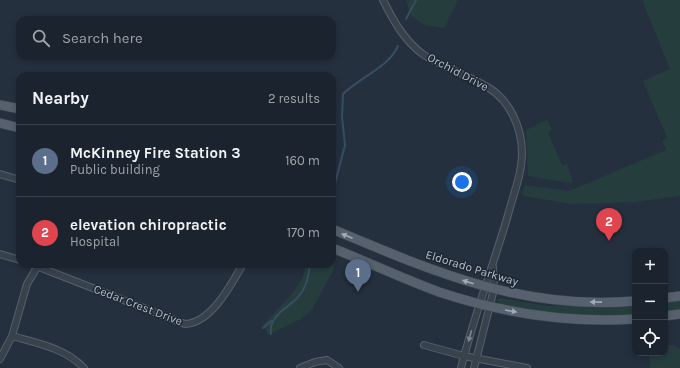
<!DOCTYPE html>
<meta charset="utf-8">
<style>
body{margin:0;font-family:Karla,sans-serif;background:#242c36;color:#f1f3f6}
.controls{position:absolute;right:12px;bottom:12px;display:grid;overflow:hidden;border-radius:8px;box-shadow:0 2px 6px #0003}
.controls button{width:36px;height:36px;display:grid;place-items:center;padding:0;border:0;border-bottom:1px solid #39414a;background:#1b242e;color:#f1f3f6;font:20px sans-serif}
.you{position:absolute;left:462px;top:182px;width:14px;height:14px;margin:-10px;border:3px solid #fff;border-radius:50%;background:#1a73e8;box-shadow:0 0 0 6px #1a73e833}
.badge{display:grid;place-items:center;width:26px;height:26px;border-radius:50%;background:#1a73e8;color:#fff;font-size:13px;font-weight:700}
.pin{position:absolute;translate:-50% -33px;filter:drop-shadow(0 1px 2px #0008)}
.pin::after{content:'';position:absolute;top:21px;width:14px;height:12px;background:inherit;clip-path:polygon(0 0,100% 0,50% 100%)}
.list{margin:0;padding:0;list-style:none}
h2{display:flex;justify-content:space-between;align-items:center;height:52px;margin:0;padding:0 16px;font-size:17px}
h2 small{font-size:13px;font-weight:400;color:#a0a4aa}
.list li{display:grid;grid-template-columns:26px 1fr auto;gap:12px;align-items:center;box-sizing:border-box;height:72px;padding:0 16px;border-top:1px solid #39414a}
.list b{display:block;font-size:15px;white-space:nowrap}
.list p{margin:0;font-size:13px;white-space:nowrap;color:#a0a4aa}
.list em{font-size:13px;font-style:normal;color:#a0a4aa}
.icon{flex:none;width:22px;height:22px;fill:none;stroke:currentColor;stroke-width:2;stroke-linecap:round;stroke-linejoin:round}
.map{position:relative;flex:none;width:680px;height:368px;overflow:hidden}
.search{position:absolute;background:#1b242e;box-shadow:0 2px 6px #0003;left:16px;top:16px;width:320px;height:44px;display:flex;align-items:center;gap:10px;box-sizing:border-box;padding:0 14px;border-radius:12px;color:#a0a4aa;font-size:15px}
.panel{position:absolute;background:#1b242e;box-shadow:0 2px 6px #0003;left:16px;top:72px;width:320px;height:196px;border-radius:12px}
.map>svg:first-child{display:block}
</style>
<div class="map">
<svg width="680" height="368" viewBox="0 0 680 368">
<rect width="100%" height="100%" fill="#24303d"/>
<path fill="#263d3e" d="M 406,0 L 458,0 L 444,28 L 424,25 L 411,16 Z
M 642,0 L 680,0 L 680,196 L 635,202 L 572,204 L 524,196 L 522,193 L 525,185 L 569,191 L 666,150 L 662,141 L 667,138 L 643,81 L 670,69 Z
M 547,120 L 552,130 L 548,132 L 562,165 L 567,164 L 573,182 L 570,183 L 528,176 L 526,130 Z
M 332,254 L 336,256 L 333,271 L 311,311 L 301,319 L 268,335 L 263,325 C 275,311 308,283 305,264 L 332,264 Z
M 500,298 L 547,306 L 635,305 L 635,316 L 574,316 L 501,305 L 497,300 Z
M 680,300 L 680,310 L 665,313 L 665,303 Z
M 665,345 L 673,345 L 680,349 L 680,368 L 650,368 L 649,353 L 665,353 Z"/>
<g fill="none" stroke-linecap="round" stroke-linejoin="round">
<path stroke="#384d64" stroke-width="2" d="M 406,19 L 416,0
M 332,195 L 345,145 L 342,117 L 343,94 C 359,78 389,67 398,46
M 263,328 L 271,321
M 271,334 C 268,315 289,308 299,296 C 307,287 309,275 310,264"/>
<defs>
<path id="minor" d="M 383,0 C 393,20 405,42 424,55 C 444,68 468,75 489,88 C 510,101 522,128 522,153 C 522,174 513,195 508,215 C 493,266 474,316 461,368
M 0,174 L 20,180
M 0,254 L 20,260
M 31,264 L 185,324 C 211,323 231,285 243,264
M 12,336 C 37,343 65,348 84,368
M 424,345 L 464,356 L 527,368
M 0,359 L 12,336 L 27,284 L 39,264
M 300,368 L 315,362 L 327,360 L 339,368
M 474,368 L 494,289 L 493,267"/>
<path id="primary" d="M 0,105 L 20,109
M 0,123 L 20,128
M 332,229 C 432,271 523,311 635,301
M 332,248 C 368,262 403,279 439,292 C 502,313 569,323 635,319
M 665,298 L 680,296
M 665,316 L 680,314"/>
</defs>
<use href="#minor" stroke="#56606b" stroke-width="8"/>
<use href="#primary" stroke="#414b56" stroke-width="10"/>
<use href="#minor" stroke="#38424d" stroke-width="6"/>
<use href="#primary" stroke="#56616d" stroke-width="9"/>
</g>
<defs><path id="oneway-solid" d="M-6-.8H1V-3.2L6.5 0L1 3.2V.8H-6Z"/></defs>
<g fill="#a1abb7">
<use href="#oneway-solid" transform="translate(347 236) rotate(-157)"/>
<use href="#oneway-solid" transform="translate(468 282) rotate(-162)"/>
<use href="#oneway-solid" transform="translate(596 302) rotate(-179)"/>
<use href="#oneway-solid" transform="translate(511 311) rotate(10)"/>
</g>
<use fill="#7c8691" href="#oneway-solid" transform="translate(470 336) rotate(105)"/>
<g text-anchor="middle" stroke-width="3" stroke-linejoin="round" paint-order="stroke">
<g font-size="12" fill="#b4bdc9" stroke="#1d2732">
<text transform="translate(458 72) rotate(28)" y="4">Orchid Drive</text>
<text transform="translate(472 268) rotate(17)" y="4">Eldorado Parkway</text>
<text transform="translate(138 305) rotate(21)" y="4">Cedar Crest Drive</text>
</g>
</g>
</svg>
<div class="controls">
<button>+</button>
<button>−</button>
<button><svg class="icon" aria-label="locate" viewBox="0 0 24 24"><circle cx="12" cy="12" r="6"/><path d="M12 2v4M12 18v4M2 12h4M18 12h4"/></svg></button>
</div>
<div class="you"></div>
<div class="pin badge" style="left:358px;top:292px;background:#5c6f8a">1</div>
<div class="pin badge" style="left:609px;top:241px;background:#e0444e">2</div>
<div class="search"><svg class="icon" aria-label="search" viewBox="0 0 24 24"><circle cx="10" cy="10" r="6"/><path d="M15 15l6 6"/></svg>Search here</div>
<section class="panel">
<h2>Nearby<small>2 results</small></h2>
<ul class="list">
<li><span class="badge" style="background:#5c6f8a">1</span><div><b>McKinney Fire Station 3</b><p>Public building</p></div><em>160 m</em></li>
<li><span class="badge" style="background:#e0444e">2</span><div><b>elevation chiropractic</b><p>Hospital</p></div><em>170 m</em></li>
</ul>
</section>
</div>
